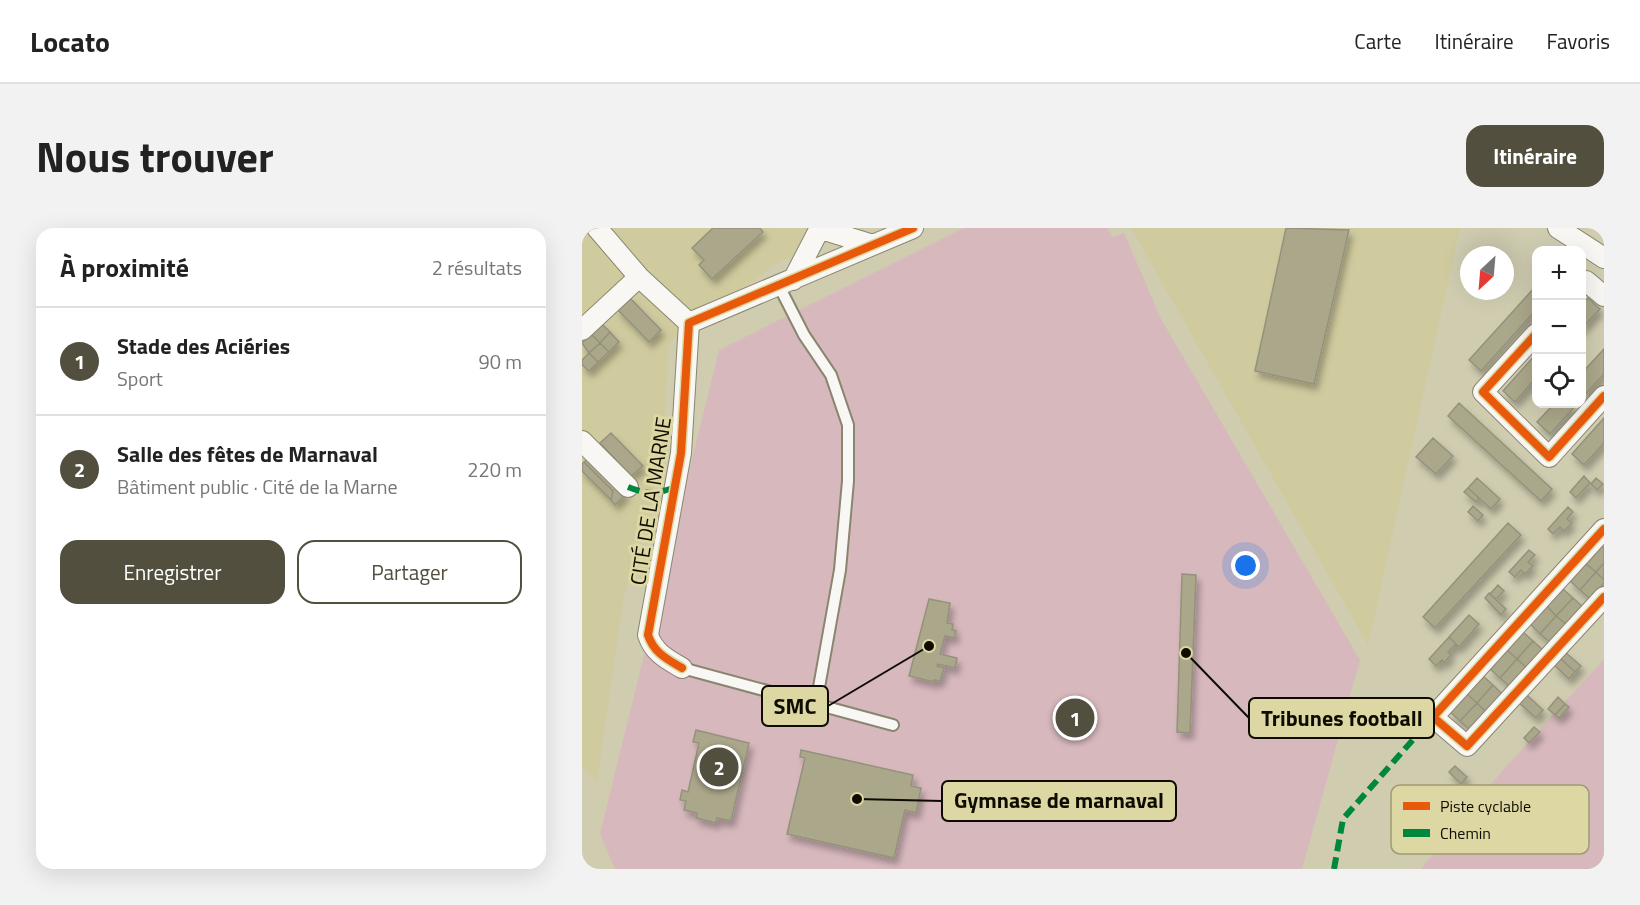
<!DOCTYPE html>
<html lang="fr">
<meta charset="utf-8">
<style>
body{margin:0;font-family:"Titillium Web",sans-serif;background:#f2f2f2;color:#222}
.controls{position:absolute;right:18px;top:18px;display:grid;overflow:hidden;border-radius:12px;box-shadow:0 6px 24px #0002}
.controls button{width:54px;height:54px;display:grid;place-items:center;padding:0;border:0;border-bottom:2px solid #e0e0e0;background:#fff;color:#222;font:30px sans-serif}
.compass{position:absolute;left:878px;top:18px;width:54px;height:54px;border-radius:50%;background:#fff;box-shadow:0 6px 24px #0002;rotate:206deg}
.you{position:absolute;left:664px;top:338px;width:21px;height:21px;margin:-15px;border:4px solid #fff;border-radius:50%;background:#1a73e8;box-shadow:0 0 0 9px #1a73e833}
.badge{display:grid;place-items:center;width:39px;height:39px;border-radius:50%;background:#524f3e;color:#fff;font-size:20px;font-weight:700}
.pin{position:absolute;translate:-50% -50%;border:3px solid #fff;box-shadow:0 2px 6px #0006}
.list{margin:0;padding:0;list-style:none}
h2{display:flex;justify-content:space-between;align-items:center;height:78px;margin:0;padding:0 24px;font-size:26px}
h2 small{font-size:20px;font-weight:400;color:#767676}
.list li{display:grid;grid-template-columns:39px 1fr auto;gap:18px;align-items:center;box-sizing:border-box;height:108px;padding:0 24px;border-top:2px solid #e0e0e0}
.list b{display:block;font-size:22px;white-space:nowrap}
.list p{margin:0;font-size:20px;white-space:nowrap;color:#767676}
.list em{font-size:20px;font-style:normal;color:#767676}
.actions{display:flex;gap:12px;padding:18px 24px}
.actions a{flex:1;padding:14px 0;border:2px solid #524f3e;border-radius:18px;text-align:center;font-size:21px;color:#524f3e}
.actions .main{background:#524f3e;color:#fff}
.icon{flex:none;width:33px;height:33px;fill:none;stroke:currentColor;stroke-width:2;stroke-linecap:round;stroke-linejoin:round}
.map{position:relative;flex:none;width:1022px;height:641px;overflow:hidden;border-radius:18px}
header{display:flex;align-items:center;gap:36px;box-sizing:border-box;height:84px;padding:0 30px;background:#fff;border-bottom:2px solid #e0e0e0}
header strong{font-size:28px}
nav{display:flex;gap:33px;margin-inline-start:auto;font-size:21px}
.intro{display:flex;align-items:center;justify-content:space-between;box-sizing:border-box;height:144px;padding:0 36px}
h1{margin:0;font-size:42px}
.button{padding:15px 27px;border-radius:18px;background:#524f3e;color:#fff;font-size:21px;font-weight:700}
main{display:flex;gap:36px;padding:0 36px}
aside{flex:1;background:#fff;border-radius:18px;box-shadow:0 6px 24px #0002}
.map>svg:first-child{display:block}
</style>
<header>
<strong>Locato</strong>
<nav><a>Carte</a><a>Itinéraire</a><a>Favoris</a></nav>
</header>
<div class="intro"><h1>Nous trouver</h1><a class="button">Itinéraire</a></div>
<main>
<aside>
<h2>À proximité<small>2 résultats</small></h2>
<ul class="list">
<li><span class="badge">1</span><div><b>Stade des Aciéries</b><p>Sport</p></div><em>90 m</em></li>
<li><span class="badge">2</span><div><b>Salle des fêtes de Marnaval</b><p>Bâtiment public · Cité de la Marne</p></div><em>220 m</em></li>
</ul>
<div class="actions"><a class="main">Enregistrer</a><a>Partager</a></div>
</aside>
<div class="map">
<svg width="1022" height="641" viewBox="0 0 1022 641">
<defs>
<filter id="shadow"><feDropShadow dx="3.5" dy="6" stdDeviation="3" flood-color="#0004"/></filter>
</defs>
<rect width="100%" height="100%" fill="#cfccb0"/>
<path fill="#d0cb9e" d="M 0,0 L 283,0 L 197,34 L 87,115 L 82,201 L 67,289 L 42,367 L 15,554 L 0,539 Z
M 549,0 L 878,0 L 786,417 Z"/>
<path fill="#d7b8bd" d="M 382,0 L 525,0 L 531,9 L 542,5 L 579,91 L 778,432 L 720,641 L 33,641 L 18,606 L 137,122 Z
M 1022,431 L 1022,641 L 839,641 L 922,541 Z"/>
<path fill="#aaa78a" stroke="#94927c" stroke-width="1.5" filter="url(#shadow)" d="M 131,0 L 178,0 L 181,4 L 130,51 L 117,37 L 122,32 L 110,20 Z
M 704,0 L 767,2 L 732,156 L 673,143 Z
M 954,58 L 954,82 L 899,143 L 887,132 Z
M 47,69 L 79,102 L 67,114 L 35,81 Z
M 1006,70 L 1018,81 L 999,101 L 999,77 Z
M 20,96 L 28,104 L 18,115 L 9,106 Z
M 28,104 L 37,114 L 27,124 L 18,115 Z
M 9,106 L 18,115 L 7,125 L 0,115 Z
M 18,115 L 27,124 L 16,134 L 7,125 Z
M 1022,121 L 1022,146 L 999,171 L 999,146 Z
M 7,125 L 16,134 L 7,143 L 0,137 L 0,132 Z
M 954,126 L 954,150 L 933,174 L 921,163 Z
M 877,175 L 970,261 L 959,273 L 866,188 Z
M 972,176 L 995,176 L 968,206 L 955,194 Z
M 1022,190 L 1022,215 L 1002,237 L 990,226 Z
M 29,205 L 61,238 L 49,248 L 18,215 Z
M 851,210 L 871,228 L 854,246 L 834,229 Z
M 8,229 L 44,266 L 33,277 L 29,272 L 31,263 L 2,234 Z
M 2,234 L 31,263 L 29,272 L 0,243 L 0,236 Z
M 1002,248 L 1008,255 L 994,270 L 988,264 Z
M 895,250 L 918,271 L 909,281 L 886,260 Z
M 1014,250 L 1021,256 L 1015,262 L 1009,256 Z
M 886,260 L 897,270 L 894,274 L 882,264 Z
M 891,278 L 901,287 L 896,293 L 886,284 Z
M 986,279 L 991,284 L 985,291 L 990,295 L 982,303 L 978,299 L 971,306 L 966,301 Z
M 926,295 L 939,307 L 853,400 L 841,389 Z
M 1020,318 L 1022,320 L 1022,335 L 1014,344 L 1004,336 Z
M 947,322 L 953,327 L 946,334 L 951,338 L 943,346 L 939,342 L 933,349 L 927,344 Z
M 1022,335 L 1022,352 L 1014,344 Z
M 1004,336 L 1014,344 L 998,362 L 988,353 Z
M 1014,344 L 1022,352 L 1022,355 L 1008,371 L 998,362 Z
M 600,346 L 614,347 L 608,505 L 595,504 Z
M 916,357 L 922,363 L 914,371 L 908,366 Z
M 981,361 L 991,370 L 974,388 L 965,378 Z
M 907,365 L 924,381 L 919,387 L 903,370 Z
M 991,370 L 1001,379 L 984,396 L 974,388 Z
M 347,371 L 368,375 L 365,395 L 371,396 L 370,402 L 374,403 L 372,410 L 363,408 L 358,426 L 375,430 L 373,440 L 356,436 L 355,438 L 362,440 L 358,453 L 352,452 L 352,454 L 327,448 Z
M 965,378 L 974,388 L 958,406 L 948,396 Z
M 887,387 L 897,396 L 877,419 L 867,409 Z
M 974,388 L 984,396 L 968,414 L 958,406 Z
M 941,404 L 951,413 L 935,431 L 925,422 Z
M 867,409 L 874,416 L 866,424 L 869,427 L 862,435 L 860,432 L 854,438 L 847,431 Z
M 951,413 L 961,422 L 945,440 L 935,431 Z
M 925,422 L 935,431 L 918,450 L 908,441 Z
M 983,424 L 999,438 L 993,444 L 978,430 Z
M 978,430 L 993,444 L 987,451 L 972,437 Z
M 935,431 L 945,440 L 928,459 L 918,450 Z
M 901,448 L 911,457 L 895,475 L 885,466 Z
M 911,457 L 921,467 L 904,484 L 895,475 Z
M 885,466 L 895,475 L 878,493 L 868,484 Z
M 945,467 L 961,482 L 954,490 L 937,475 Z
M 976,469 L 983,476 L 973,487 L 966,481 Z
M 895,475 L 904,484 L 888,502 L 878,493 Z
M 983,476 L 987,479 L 977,490 L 973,487 Z
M 952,499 L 958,504 L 947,515 L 942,510 Z
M 114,502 L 167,515 L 149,593 L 135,590 L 134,595 L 114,590 L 115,585 L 102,582 L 104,573 L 98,572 L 100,562 L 106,564 L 117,515 L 111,514 Z
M 219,522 L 331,547 L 329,558 L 339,560 L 334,585 L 323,582 L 312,630 L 205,606 L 223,530 L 218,529 Z
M 873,538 L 885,549 L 879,556 L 867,544 Z"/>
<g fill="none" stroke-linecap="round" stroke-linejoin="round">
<defs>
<path id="service" d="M 197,58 L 222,107 L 249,147 L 266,197 L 266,253 L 258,342 L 234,476
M 100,440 L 311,497"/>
<path id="minor" d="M 15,0 L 57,49 L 107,95
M 976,0 L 1022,30
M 239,1 L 291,17
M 211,52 L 238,0
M 999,58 L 1004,53 L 1022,68
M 107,95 L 331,0
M 0,102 L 57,49
M 954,106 L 901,164 L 967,229 L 1022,168
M 0,213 L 46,259
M 1022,301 L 851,489 L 885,518 L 1022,369
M 100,440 C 85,431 72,425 66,407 L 99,225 L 107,95"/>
</defs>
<use href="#service" stroke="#898670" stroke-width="14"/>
<use href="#minor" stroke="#898670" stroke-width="22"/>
<use href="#service" stroke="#f8f7f3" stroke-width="10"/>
<use href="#minor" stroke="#f8f7f3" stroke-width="20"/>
<path stroke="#00873e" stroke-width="6" stroke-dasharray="12 6" stroke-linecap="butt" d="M 46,259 C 66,267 74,266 94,259
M 752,641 L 761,591 L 851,489"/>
<defs>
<path id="cycleway" d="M 954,106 L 901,164 L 967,229 L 1022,168
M 1022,301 L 851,489 L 885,518 L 1022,369
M 100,440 C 85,431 72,425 66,407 L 99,225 L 107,95 L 331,0"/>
</defs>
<use href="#cycleway" stroke="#dcd7a3" stroke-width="11"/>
<use href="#cycleway" stroke="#e8590c" stroke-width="8"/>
</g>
<g text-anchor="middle" stroke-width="6" stroke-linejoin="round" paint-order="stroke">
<g font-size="21" fill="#0e0c00" stroke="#dcd7a3">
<text transform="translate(69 273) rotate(-81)" y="7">CITÉ DE LA MARNE</text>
</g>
</g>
<rect x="809" y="557" width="198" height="69" rx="9" fill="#dcd7a3" stroke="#9e9a72" stroke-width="1.5"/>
<rect x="821" y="574" width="27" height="8" fill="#e8590c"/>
<rect x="821" y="601" width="27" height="8" fill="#00873e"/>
<g font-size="16" fill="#0e0c00">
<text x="858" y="584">Piste cyclable</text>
<text x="858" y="611">Chemin</text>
</g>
<path fill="none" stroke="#0e0c00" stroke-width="2" d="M347 418L246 478M604 425L667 490M275 571L360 573"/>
<g fill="#0e0c00" stroke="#dcd7a3" stroke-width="2">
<circle cx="347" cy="418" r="6"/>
<circle cx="604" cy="425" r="6"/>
<circle cx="275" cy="571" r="6"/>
</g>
<g fill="#dcd7a3" stroke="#0e0c00" stroke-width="2">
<rect x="180" y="458" width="66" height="40" rx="6"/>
<rect x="667" y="470" width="185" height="40" rx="6"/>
<rect x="360" y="553" width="234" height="40" rx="6"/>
</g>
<g font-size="22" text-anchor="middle" font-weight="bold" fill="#0e0c00">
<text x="213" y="486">SMC</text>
<text x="760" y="498">Tribunes football</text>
<text x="477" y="580">Gymnase de marnaval</text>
</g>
</svg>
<div class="controls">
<button>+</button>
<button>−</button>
<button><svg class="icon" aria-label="locate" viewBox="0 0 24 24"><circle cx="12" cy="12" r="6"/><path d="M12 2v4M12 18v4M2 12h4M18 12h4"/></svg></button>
</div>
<svg class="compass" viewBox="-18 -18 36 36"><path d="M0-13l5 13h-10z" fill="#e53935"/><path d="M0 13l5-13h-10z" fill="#767676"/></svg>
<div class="you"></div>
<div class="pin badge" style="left:493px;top:490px">1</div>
<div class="pin badge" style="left:137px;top:539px">2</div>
</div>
</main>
